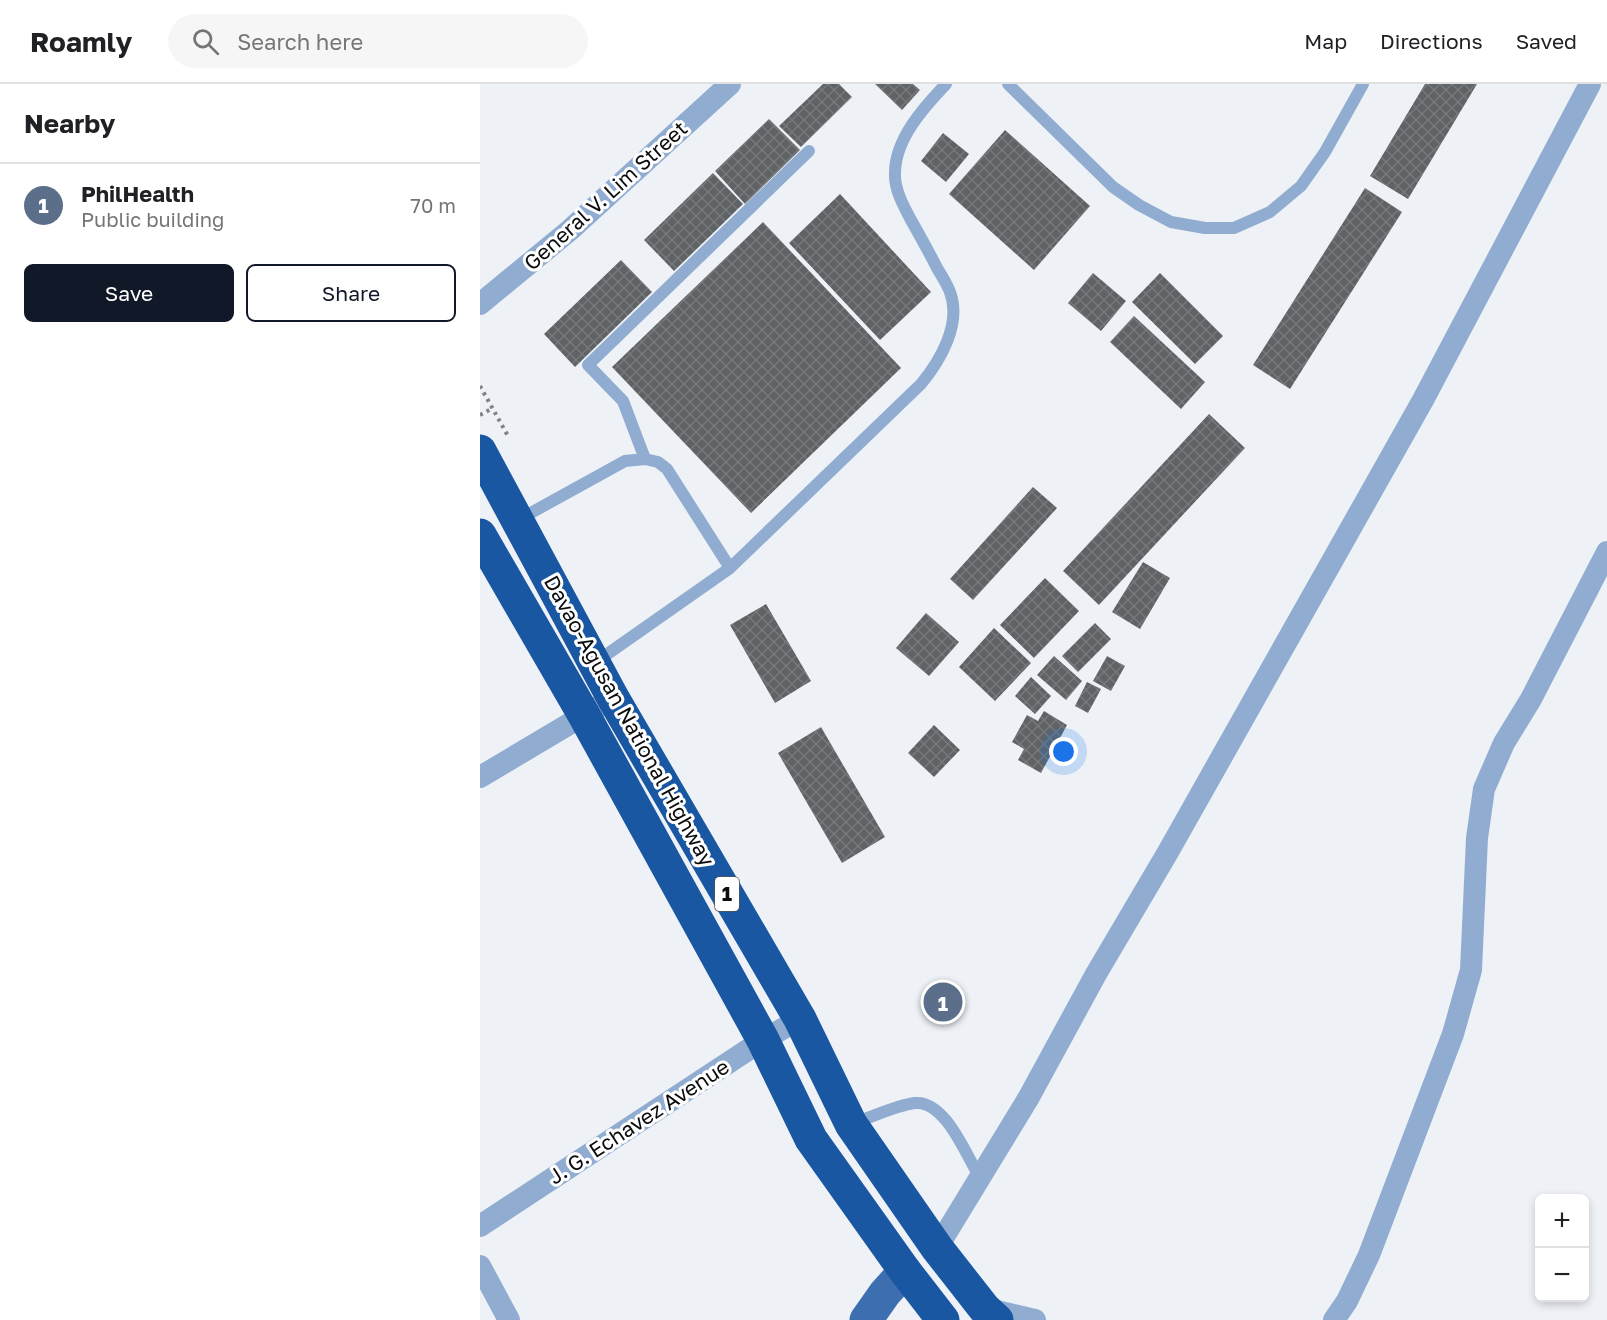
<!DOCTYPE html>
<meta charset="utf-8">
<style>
body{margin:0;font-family:"Golos Text",sans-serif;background:#f6f6f6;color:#202124}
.controls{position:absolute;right:18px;bottom:18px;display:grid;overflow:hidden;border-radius:9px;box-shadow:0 3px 9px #0003}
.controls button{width:54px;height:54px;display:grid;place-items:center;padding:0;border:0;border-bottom:2px solid #e0e0e0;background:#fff;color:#202124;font:30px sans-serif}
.you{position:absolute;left:584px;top:668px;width:21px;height:21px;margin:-15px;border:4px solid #fff;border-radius:50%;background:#1a73e8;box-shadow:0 0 0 9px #1a73e833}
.badge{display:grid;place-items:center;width:39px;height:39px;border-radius:50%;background:#111827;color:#fff;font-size:20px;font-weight:700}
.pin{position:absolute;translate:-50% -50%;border:3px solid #fff;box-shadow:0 2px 6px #0006}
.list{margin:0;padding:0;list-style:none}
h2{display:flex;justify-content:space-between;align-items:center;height:78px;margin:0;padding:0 24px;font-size:26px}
h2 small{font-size:20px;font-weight:400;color:#757577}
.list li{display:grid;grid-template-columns:39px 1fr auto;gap:18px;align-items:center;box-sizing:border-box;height:84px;padding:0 24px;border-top:2px solid #e0e0e0}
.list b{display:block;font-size:22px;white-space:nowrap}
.list p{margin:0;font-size:20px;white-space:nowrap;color:#757577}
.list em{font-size:20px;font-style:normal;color:#757577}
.actions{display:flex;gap:12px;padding:18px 24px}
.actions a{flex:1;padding:14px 0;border:2px solid #111827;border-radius:9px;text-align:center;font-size:21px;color:#111827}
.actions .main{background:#111827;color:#fff}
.icon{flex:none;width:33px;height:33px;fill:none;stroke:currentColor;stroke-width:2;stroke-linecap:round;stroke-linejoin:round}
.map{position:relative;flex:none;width:1127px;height:1236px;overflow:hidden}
header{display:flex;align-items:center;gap:36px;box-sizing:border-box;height:84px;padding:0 30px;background:#fff;border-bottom:2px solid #e0e0e0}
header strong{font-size:28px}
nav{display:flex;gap:33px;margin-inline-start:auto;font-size:21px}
.search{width:420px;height:54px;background:#f6f6f6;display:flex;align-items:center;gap:15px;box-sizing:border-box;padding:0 21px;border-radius:33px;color:#757577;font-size:22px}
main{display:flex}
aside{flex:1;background:#fff}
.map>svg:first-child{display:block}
</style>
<header>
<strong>Roamly</strong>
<div class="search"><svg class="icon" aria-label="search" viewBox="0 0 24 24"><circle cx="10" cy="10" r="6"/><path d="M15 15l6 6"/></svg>Search here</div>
<nav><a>Map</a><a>Directions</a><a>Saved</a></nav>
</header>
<main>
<aside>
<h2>Nearby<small></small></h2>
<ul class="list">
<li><span class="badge" style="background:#5c6f8a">1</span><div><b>PhilHealth</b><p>Public building</p></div><em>70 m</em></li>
</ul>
<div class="actions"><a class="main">Save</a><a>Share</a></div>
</aside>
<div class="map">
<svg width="1127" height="1236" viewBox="0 0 1127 1236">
<defs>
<pattern id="building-cross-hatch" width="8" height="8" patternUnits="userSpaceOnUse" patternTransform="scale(1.5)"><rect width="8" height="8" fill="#606366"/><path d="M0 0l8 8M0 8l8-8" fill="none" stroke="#76787a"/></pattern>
</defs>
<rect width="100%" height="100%" fill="#eef2f6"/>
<path fill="url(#building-cross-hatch)" d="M 343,0 L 359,0 L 372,13 L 321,63 L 299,42 Z
M 395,0 L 433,0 L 440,6 L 422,26 Z
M 945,0 L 997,0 L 928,115 L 890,92 Z
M 289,35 L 320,66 L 265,120 L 235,87 Z
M 525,46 L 610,122 L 554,186 L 469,110 Z
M 463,49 L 489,70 L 466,98 L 441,77 Z
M 233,89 L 263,120 L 194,187 L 164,156 Z
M 885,104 L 922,128 L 810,305 L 773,281 Z
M 360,110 L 451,208 L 400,256 L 309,159 Z
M 283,138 L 421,284 L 271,429 L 132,283 Z
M 141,176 L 172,208 L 95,283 L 64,250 Z
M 613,189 L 646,217 L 621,247 L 588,219 Z
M 680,189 L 743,252 L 715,280 L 652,218 Z
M 654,232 L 725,298 L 701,325 L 630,258 Z
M 729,330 L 765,364 L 619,521 L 583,487 Z
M 553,403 L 577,424 L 493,516 L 470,495 Z
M 663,478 L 690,494 L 660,545 L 632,528 Z
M 565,494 L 599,527 L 554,574 L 520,541 Z
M 286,520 L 331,597 L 295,619 L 250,541 Z
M 446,529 L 479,558 L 449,592 L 416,564 Z
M 615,539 L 631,555 L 598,588 L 582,572 Z
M 514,544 L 551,579 L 515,617 L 479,583 Z
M 574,572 L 602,597 L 586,616 L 557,591 Z
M 627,572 L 645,582 L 631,607 L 613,597 Z
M 551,593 L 571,612 L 555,630 L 535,612 Z
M 607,598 L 621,605 L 608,629 L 595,622 Z
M 564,627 L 587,641 L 561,689 L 538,676 L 544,665 L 532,658 L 547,631 L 558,637 Z
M 454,641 L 480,666 L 454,693 L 428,669 Z
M 341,643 L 405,753 L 362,779 L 298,669 Z"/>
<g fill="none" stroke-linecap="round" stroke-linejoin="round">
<path stroke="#7f8184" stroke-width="4" stroke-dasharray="3 4.5" stroke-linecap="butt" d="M 0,302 L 28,352
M 0,331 L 13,324"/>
<path stroke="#91acd1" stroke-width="12" d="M 528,0 L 633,103 L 659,121 L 691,138 L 725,144 L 754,144 L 790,128 L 821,102 L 845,68 L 883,0
M 165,375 L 143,317 L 108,281 L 329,67
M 38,436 L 145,377 L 165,375 L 178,378 L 187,385 L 250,484
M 116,578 L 250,484 L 441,300 C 460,277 482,240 470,208 C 467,200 462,192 457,184 C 449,168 440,152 431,136 C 424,123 414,105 415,89 C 415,55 444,23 466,0
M 374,1039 C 392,1033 417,1021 435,1019 C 465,1016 486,1071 499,1092"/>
<path stroke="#91acd1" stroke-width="22" d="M 0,220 L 90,146 L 250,0
M 0,693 L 133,614
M 0,1142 L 283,956 L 320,935
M 457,1164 L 549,1013 L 616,890 L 688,768 L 943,316 L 1110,0
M 0,1182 L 29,1236
M 504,1224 L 555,1236
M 854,1236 L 867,1217 L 889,1171 L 973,950 L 991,886 L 997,754 L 1004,705 L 1024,659 L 1051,615 L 1127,468"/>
<path stroke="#3d6eb0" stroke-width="33" d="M 386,1236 L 405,1209 L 425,1187"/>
<path stroke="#1a57a3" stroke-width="33" d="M 0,367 L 133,614 L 320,935 L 371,1040 L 457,1164 L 504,1224 L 517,1236
M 0,451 L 104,631 L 283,956 L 331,1055 L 425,1187 L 463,1236"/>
</g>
<g text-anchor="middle" stroke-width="6" stroke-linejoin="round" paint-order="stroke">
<rect fill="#fff" stroke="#545556" stroke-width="1.5" x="235" y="793" width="24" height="34" rx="4.5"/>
<g font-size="20" font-weight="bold" fill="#0b0c0d">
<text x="247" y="817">1</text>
</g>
<g font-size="21" fill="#0b0c0d" stroke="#fff">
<text transform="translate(126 112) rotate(-42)" y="7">General V. Lim Street</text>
<text transform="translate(149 637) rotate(61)" y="7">Davao-Agusan National Highway</text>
<text transform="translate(159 1038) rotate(-33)" y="7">J. G. Echavez Avenue</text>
</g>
</g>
</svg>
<div class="controls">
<button>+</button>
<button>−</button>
</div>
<div class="you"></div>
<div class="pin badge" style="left:463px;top:918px;background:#5c6f8a">1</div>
</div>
</main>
